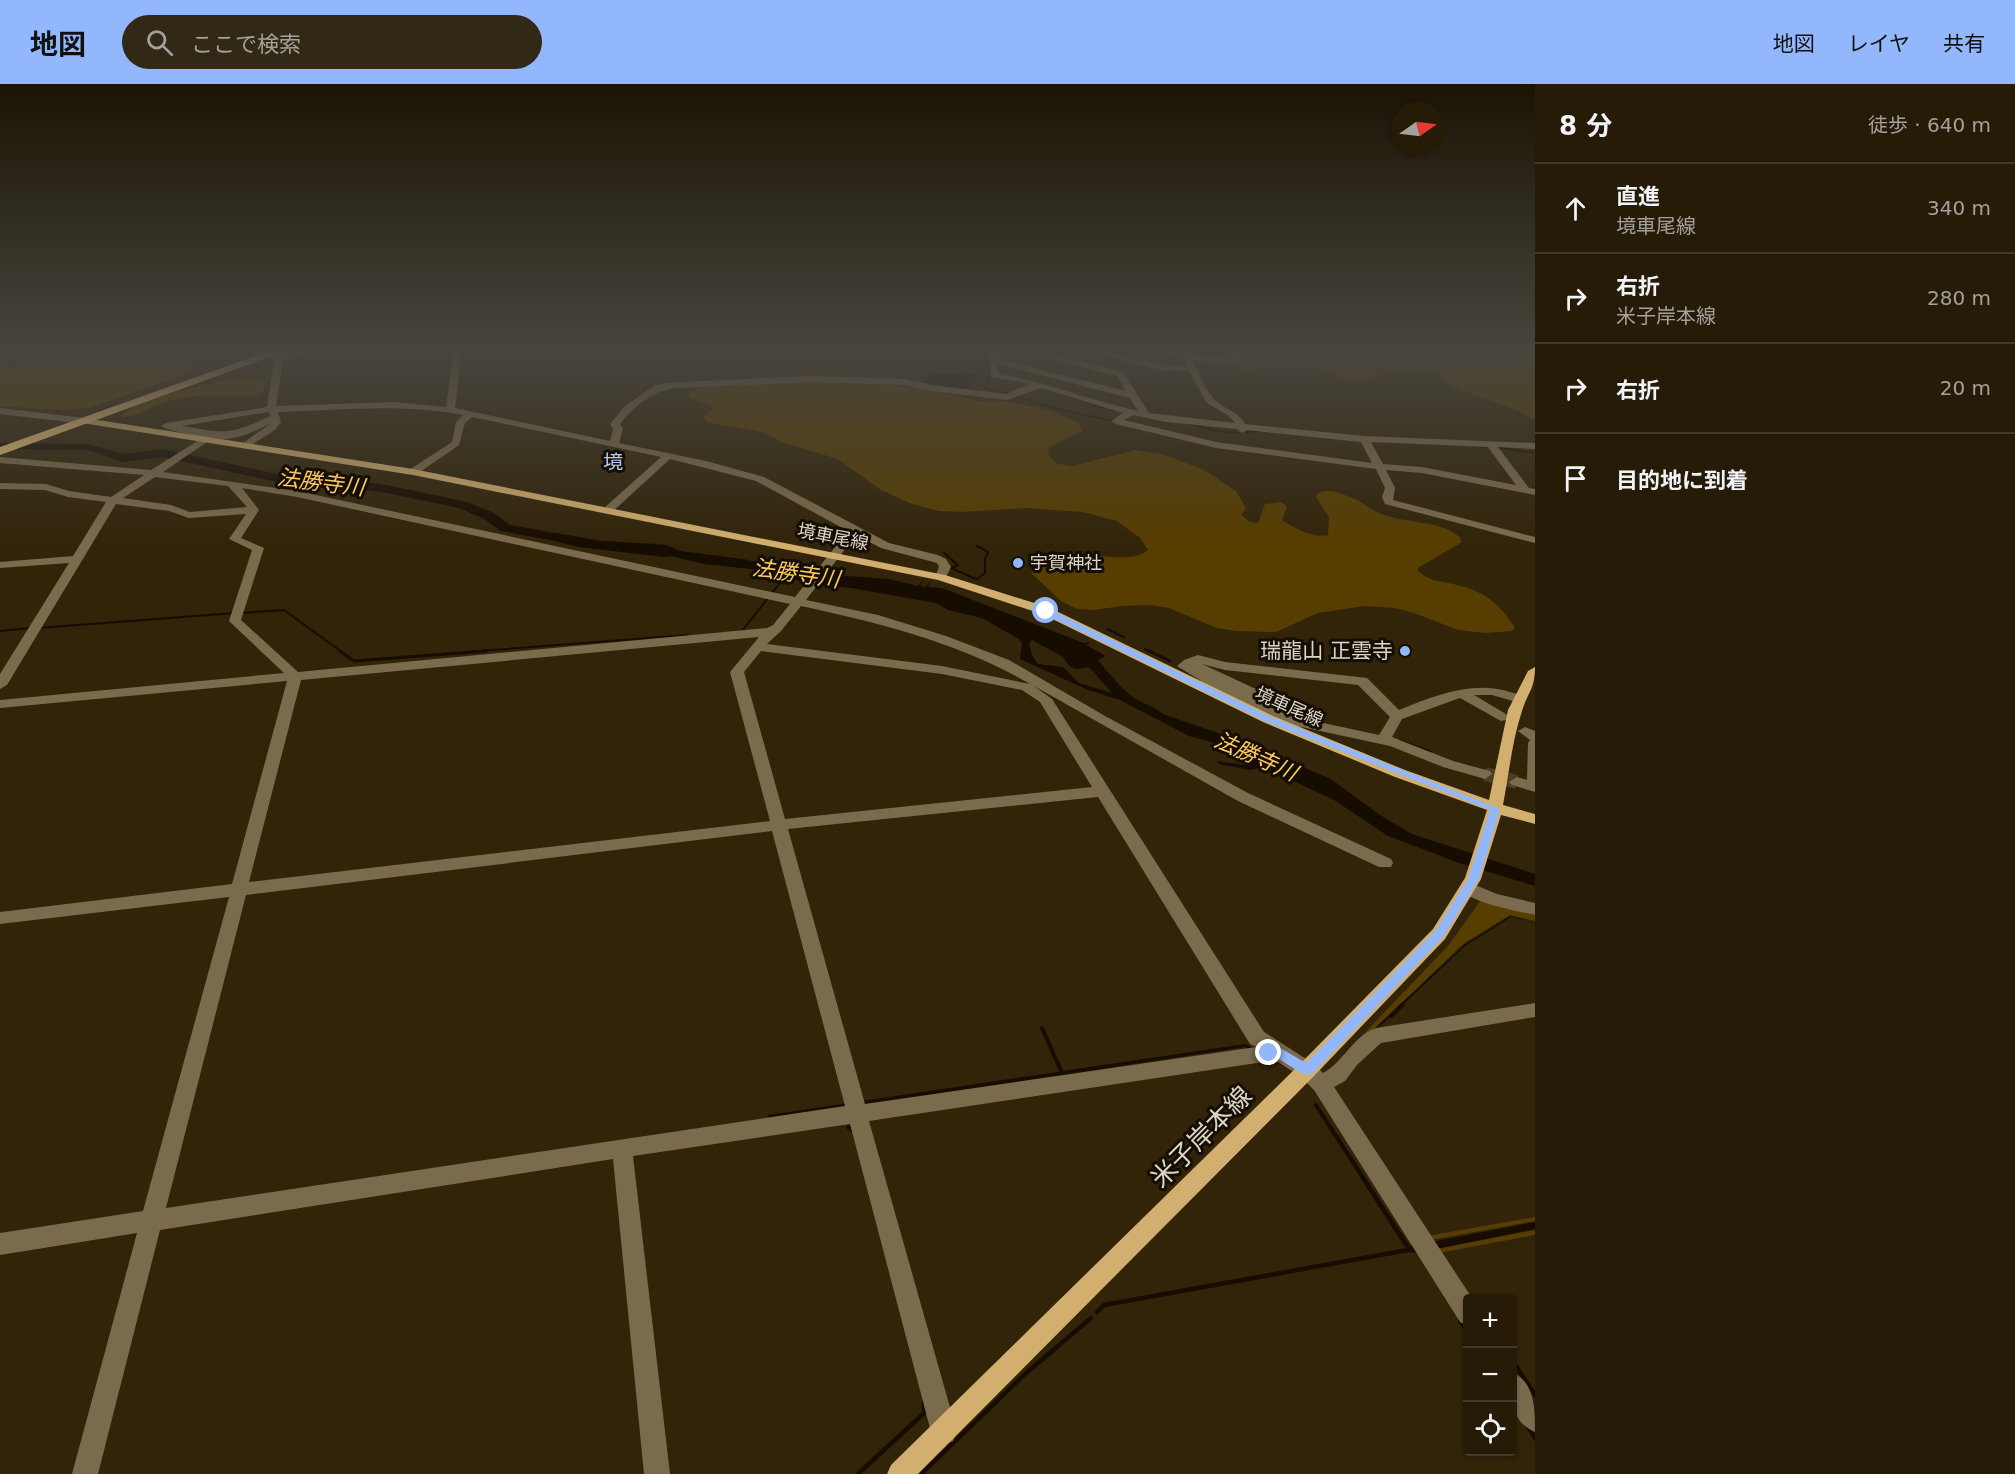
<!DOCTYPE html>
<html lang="ja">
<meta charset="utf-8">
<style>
body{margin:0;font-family:"DejaVu Sans","Noto Sans JP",sans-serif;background:#312815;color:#f1f3f6}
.controls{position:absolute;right:18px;bottom:18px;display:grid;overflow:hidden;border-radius:6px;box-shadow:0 2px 4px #0004}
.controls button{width:54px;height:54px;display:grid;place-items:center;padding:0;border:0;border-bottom:2px solid #423928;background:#251b07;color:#f1f3f6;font:30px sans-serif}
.compass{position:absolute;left:1391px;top:18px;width:54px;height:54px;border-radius:50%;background:#251b07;box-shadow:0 2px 4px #0004;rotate:76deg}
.stop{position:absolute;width:18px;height:18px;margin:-14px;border:4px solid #92b7fd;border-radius:50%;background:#fff}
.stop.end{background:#92b7fd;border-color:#fff;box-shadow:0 2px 6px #0008}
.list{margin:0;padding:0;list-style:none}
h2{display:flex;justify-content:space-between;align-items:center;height:78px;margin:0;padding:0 24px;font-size:26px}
h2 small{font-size:20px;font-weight:400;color:#a3a19b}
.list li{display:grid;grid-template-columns:39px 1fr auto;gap:18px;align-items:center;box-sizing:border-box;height:90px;padding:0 24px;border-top:2px solid #423928}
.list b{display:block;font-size:22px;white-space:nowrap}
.list p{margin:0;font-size:20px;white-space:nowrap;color:#a3a19b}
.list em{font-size:20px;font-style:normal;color:#a3a19b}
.icon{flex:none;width:33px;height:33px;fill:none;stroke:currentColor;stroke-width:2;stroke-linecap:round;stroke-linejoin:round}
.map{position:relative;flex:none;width:1535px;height:1390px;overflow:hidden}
header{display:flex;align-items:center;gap:36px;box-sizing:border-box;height:84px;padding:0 30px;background:#92b7fd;color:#111}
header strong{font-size:28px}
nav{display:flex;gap:33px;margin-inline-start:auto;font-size:21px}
.search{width:420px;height:54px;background:#312815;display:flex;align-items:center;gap:15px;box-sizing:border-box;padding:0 21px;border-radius:33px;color:#a3a19b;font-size:22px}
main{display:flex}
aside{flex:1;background:#251b07}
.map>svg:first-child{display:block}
</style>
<header>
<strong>地図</strong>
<div class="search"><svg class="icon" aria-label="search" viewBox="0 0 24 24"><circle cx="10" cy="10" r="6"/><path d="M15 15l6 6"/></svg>ここで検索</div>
<nav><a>地図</a><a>レイヤ</a><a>共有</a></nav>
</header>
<main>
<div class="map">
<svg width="1535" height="1390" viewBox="0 0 1535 1390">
<rect width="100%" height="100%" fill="#312409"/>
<path fill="#573d00" d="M 725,265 L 701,272 L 644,277 L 637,275 L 632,265 Z
M 793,265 L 944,265 L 941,272 C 890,280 843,279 793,265 Z
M 1242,265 L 1519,265 L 1535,269 L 1535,336 L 1518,327 L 1453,302 L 1445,298 L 1443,290 L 1439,288 L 1388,289 L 1367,294 L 1357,300 L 1313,283 L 1294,282 L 1239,286 L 1235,282 L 1244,278 L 1240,267 Z
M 100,271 L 137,273 L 196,280 L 198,282 L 185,291 L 90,324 L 61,326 L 0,322 L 0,282 L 66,272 Z
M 242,295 L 263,296 L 267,299 L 261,309 L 255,311 C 223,311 186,309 156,321 C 145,326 133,335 121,332 C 133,315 219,296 242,295 Z
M 782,298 L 849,298 L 918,303 L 978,317 L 1011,318 L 1054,328 L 1076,337 L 1082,345 L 1082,347 L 1048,364 L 1049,372 L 1058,380 L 1072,382 L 1136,366 L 1165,371 L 1204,386 L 1236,407 L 1246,424 L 1241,431 L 1250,438 L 1258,439 L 1265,420 L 1281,418 L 1287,422 L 1282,436 C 1294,444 1314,455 1328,451 L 1329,433 L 1316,413 L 1318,409 C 1329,404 1340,409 1350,413 C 1359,416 1366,422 1375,427 C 1401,441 1437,434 1460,453 L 1462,458 L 1418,484 L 1418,487 C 1429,497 1439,497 1453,500 C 1482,506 1499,518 1515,544 L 1512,547 L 1486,549 L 1458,546 L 1414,529 L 1395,524 L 1365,522 L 1318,529 L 1276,548 L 1236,547 L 1217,544 L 1169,524 L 1150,521 L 1122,522 L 1094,526 L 1077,525 L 1061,517 L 1031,489 C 1039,482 1046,474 1058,471 C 1083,464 1128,483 1148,466 L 1140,454 L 1117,437 L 1083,428 L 1026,424 L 961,428 L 939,427 L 912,420 L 881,406 L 839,376 L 828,372 L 784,359 L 765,349 L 707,338 L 703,333 L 712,326 L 711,322 L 690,314 L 688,309 L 703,303 Z
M 1483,813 L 1535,827 L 1535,837 L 1510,831 L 1463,860 L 1330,988 L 1332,983 L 1448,862 Z
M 1535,1133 L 1535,1137 L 1430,1156 L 1427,1152 Z
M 1535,1146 L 1535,1151 L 1438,1169 L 1435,1165 Z"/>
<path fill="#170c00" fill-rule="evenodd" d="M 927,290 L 976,290 L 978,291 L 967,307 L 922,300 Z
M 555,449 L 603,457 L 655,460 L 667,461 L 680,467 L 743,475 L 808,489 L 889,495 L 918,502 L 924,495 L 920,502 L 925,503 L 931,497 L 928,503 L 942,504 L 1084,559 L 1090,558 L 1086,561 L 1106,572 L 1098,576 C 1108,588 1118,601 1130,611 C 1140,619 1153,621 1163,630 L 1238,656 L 1331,695 L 1380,731 L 1412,750 L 1535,790 L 1535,802 L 1459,779 L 1388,752 L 1334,716 L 1264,683 L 1250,686 L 1219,680 L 1216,677 L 1246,681 L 1252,673 L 1230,663 L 1189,652 L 1120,616 L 1088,606 L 1020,575 L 1022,559 L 1019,555 L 982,534 L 948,526 L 936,519 L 851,504 L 805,500 L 789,492 L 751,485 L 704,480 L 671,472 L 664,473 L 579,463 L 551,456 ZM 1032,556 L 1063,573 L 1070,583 L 1077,585 L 1089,583 L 1112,609 L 1079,599 L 1063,583 L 1038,580 L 1032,571 L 1029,559 Z
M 1510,832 L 1535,839 L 1511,833 L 1465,862 L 1375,947 L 1373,946 L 1464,861 Z
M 1245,960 L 1285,979 L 1283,982 L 1245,963 L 769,1036 L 768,1031 Z
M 1317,1019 L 1410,1162 L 1535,1138 L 1535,1145 L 1417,1169 L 1408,1168 L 1313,1020 Z"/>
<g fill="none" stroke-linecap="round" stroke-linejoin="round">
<path stroke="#170c00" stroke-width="1.5" d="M 933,284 L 973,284 L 967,286 L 966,292
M 936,292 L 931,289 L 938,285
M 974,292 L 995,293
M 1012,292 L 1031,296
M 991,293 L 985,304 L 1009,310
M 1062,310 L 1098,323 L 1122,328
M 1019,313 L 1054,324 L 1113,337
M 1191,340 L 1217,347 L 1240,349
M 1246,349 L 1259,346
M 1476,362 L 1488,363
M 1501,364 L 1535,369"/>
<path stroke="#170c00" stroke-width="2" d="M 977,462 L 988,468 L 985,475 L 985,489 L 977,495
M 944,469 L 958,481 L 951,484 L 976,495
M 241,529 L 284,526 L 342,568
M 38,544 L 235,529
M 1107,545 L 1124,553
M 0,547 L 31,544
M 742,547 L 787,490
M 1145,565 L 1152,568
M 466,568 L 688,551"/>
<path stroke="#170c00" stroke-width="3" d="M 340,567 L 354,577 L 486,567
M 1149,567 L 1170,577
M 1400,657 L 1430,668"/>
<path stroke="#170c00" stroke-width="4" d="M 1391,932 L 1403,920
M 1042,944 L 1062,989
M 848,1043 L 854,1048"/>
<path stroke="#170c00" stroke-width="4.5" d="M 1097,1228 L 1104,1221 L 1408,1166
M 1460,1237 L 1468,1248
M 1512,1276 L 1535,1311
M 1528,1343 L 1535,1354
M 858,1390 L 924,1329 L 924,1318
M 921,1390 L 1025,1290 L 1091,1234"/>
<path fill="#170c00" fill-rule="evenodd" d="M 0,359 L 88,360 L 124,370 L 162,365 L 295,394 L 353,396 L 392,402 L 467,418 L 494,429 L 510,441 L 577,453 L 584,457 L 577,461 L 501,447 L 484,435 L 459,424 L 392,410 L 353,404 L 295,402 L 162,373 L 123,378 L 88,366 L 0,365 Z"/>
<path stroke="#4b3f25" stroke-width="14" stroke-dasharray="14 8" stroke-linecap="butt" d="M 1485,690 L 1517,698"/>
<path fill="#7b6b4d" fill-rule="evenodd" d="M 221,265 L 243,265 L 239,267 Z
M 302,265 L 316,265 L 283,277 L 276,322 L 394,318 L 446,323 L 454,265 L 462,265 L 455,324 L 610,357 L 613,345 L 610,340 L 624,323 L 655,301 L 677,298 L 814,292 L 905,295 L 932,301 L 1006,310 L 1030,300 L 991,293 L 990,265 L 998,265 L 998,275 L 1126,307 L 1117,292 L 1014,265 L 1030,265 L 1123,288 L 1149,329 L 1235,339 L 1229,332 L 1207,319 L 1189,287 L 1159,286 L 1081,265 L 1097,265 L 1159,280 L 1187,282 L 1185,276 L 1144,265 L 1236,275 L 1231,265 L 1239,265 L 1245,276 L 1240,280 L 1193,276 C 1199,289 1204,306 1216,317 C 1226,326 1238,327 1245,340 L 1364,352 L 1535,359 L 1535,365 L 1498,363 L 1529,404 L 1535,405 L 1535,411 L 1422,389 L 1386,386 L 1395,404 L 1393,416 L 1535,453 L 1535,459 L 1385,420 L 1382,413 L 1385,404 L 1376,385 L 1216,364 L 1116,340 L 1111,337 L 1123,329 L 1041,304 L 1007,316 L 932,307 L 905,301 L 814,298 L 677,304 C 653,306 635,321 620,340 L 623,345 L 619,359 L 706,377 L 764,393 L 889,459 L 938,471 L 946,475 L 951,483 L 945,495 L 937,495 L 935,493 L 939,483 L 937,479 L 881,464 L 856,451 L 806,516 L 878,531 L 946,552 L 1009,576 L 1105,632 L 1248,709 L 1391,775 L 1393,779 L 1391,783 L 1379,783 L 1238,717 L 1034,602 L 1052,615 L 1264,948 L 1314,980 L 1323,989 C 1343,979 1353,952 1376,944 L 1535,919 L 1535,933 L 1381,959 L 1357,981 L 1345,997 L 1334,1003 L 1472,1214 L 1468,1214 L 1468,1242 L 1460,1238 L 1314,1006 L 1300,992 L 1273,975 L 1257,979 L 869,1037 L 957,1348 L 953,1357 L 944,1361 L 935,1357 L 931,1348 L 850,1040 L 633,1072 L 670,1390 L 644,1390 L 613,1075 L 160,1146 L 98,1390 L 72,1390 L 137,1149 L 0,1171 L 0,1149 L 143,1127 L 229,813 L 0,840 L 0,828 L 232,800 L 287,597 L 0,624 L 0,616 L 284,589 L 229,537 L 252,466 L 229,455 L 246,430 L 189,434 L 169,427 L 116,420 L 7,601 L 0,605 L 0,590 L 69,479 L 0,484 L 0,478 L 73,472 L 106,418 L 68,413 L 45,406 L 0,405 L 0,399 L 46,400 L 69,407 L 111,413 L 144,391 L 0,379 L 0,373 L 151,386 L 204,353 L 209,356 L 207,358 L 163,388 L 297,407 L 795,513 L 848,447 L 756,397 L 670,375 L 611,429 L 603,429 L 603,425 L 661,373 L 472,333 L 465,339 L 459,361 L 417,390 L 409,390 L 409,386 L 452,358 L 456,338 L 463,331 C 402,319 339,326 278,328 L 281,338 L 275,346 L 245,365 L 240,362 L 242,360 L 271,339 C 257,346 242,354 226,355 C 213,355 170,348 161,342 L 166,339 L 267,323 L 275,272 L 279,270 L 283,272 ZM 998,280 L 1130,314 L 1138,327 C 1091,317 1046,298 998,289 ZM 269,328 L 270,332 C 229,352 225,349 182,342 ZM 1133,331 L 1166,338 L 1237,345 L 1242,349 L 1247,346 L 1361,358 L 1372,379 L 1216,358 L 1124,336 ZM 1371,358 L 1488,363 L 1516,401 L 1422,383 L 1383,380 ZM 155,393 L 228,402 L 247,423 L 190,428 L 171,421 L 123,414 ZM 242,404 L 297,413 L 790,520 L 773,541 L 767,544 L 298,588 L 241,536 L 264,464 L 241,454 L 259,426 ZM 801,522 C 880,539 960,559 1030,600 L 942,582 L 767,560 L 781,547 ZM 759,553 L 730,588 L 770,737 L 249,798 L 301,596 ZM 761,567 L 942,590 L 1022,606 L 1040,618 L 1092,703 L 785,735 L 744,588 ZM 1098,713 L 1250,960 L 1256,963 L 865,1020 L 788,745 ZM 772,747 L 845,1022 L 166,1124 L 246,811 Z
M 0,324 L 85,334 L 90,337 L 85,340 L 0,330 Z
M 1198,571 L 1225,578 L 1367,594 L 1399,626 C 1434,612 1472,596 1510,608 C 1516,610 1522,611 1527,615 L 1520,619 L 1492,611 L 1474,611 L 1506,630 L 1508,633 L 1506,636 L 1501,637 L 1460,614 L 1457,615 L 1402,635 L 1392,653 L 1453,677 L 1490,687 L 1492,690 L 1485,695 L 1443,683 L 1390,662 L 1292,641 L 1227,613 L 1177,582 L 1184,576 ZM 1202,580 L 1225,586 L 1358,601 L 1390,633 L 1379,651 L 1305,635 L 1307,631 L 1305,628 Z
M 1525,643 L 1535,647 L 1535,708 L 1512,701 L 1509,698 L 1517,693 L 1527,696 L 1528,659 L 1530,656 L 1518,647 Z
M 1468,798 L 1497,810 L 1535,819 L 1535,831 C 1518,827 1469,819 1460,804 L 1462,800 Z
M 1512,1288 C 1535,1298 1535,1325 1535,1348 C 1509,1337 1512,1311 1512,1288 Z"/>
<path fill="#d2af6f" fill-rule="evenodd" d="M 85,334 L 413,385 L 945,491 L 1050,524 L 1273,632 L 1405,686 L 1489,716 L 1508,626 L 1528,587 L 1535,583 C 1535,605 1528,608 1522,627 C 1512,657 1509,690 1503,721 L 1535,730 L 1535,740 L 1501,731 L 1481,795 L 1445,855 L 1314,992 L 918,1390 L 887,1390 L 891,1381 L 1300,980 L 1433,845 L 1465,794 L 1487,726 L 1395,693 L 1263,638 L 1042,530 L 938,496 L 413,391 L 82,339 L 82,335 Z"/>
<path fill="#f4cb7c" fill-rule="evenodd" d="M 275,265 L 291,265 L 0,371 L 0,363 Z"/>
</g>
<linearGradient id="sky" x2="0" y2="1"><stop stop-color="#1b1405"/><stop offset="0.58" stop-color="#48453e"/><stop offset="1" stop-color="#48453e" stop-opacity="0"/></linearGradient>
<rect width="1535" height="460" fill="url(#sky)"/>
<path fill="#92b7fd" d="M 1043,525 L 1049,525 L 1271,633 L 1500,725 L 1479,795 L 1443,853 L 1312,990 L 1303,990 L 1274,972 L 1269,974 L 1262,969 L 1264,965 L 1275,961 L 1306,979 L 1435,847 L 1468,795 L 1490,726 L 1265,637 L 1043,529 Z"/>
<g fill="#92b7fd" stroke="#140e04" stroke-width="2">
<circle cx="1018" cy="479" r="6"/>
<circle cx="1405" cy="567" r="6"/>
</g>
<g text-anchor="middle" stroke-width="6" stroke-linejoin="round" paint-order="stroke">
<g font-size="18" fill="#ded5c6" stroke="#140e04">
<text transform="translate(833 453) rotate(11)" y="6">境車尾線</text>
<text transform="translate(1289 623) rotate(24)" y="6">境車尾線</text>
</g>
<g font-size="18" fill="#ded5c6" stroke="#140e04" text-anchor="start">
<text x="1030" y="485">宇賀神社</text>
</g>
<g font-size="20" fill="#b8cdf5" stroke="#140e04">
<text x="613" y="385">境</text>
</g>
<g font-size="21" fill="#ded5c6" stroke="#140e04" text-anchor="end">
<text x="1393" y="574">瑞龍山 正雲寺</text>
</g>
<g font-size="22" font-style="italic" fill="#fec95e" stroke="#140e04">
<text transform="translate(321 398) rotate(7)" y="8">法勝寺川</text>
<text transform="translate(796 489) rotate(8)" y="8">法勝寺川</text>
<text transform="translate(1256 672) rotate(24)" y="8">法勝寺川</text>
</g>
<g font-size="26" fill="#ded5c6" stroke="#140e04">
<text transform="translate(1201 1053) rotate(-45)" y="9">米子岸本線</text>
</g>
</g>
</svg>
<div class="controls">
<button>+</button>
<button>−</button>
<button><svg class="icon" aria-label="locate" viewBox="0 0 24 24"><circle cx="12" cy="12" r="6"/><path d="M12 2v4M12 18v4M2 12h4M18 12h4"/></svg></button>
</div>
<svg class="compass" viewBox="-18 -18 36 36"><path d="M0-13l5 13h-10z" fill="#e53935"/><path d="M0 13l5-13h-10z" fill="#a3a19b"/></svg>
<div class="stop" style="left:1046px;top:527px"></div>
<div class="stop end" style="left:1269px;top:969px"></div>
</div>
<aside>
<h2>8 分<small>徒歩 · 640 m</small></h2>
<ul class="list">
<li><svg class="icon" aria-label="ahead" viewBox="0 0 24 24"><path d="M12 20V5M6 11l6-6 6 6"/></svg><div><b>直進</b><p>境車尾線</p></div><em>340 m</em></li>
<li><svg class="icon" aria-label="right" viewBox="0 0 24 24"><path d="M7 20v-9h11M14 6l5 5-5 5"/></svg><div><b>右折</b><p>米子岸本線</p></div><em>280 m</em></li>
<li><svg class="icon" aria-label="right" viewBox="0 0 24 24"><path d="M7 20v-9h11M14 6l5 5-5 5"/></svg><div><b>右折</b></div><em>20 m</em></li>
<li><svg class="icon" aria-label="arrive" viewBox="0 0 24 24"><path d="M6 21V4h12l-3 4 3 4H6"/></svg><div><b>目的地に到着</b></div></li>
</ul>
</aside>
</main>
